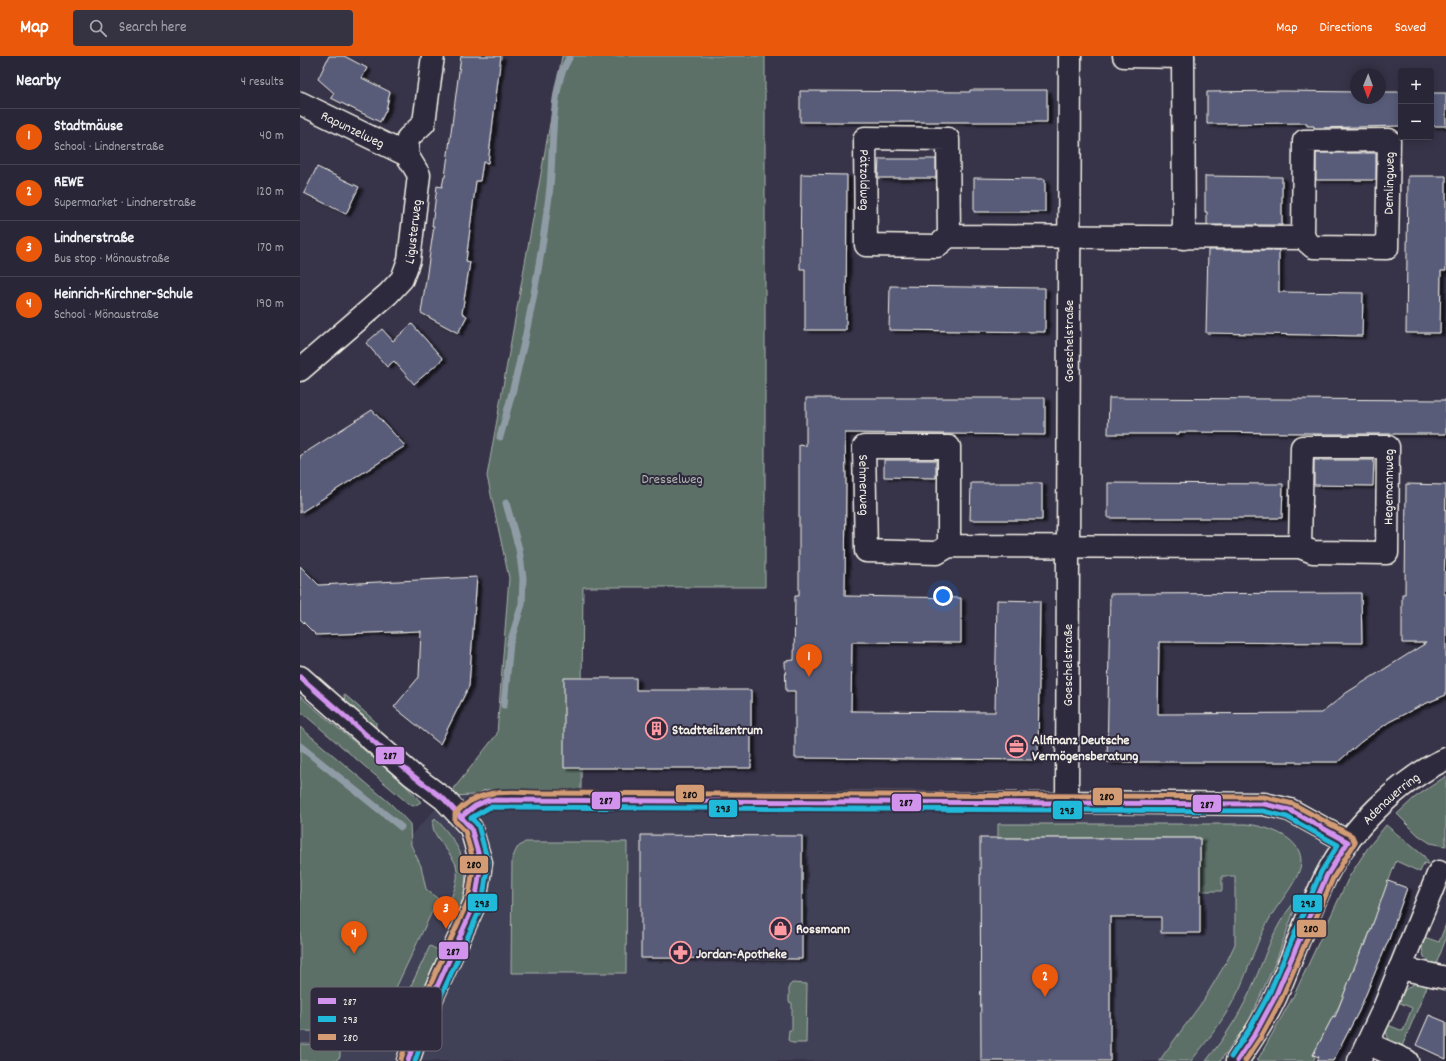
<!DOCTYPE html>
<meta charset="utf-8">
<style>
body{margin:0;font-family:Dekko,sans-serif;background:#353342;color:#f1f3f6}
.controls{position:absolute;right:12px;top:12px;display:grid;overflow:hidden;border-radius:4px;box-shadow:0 2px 10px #0003}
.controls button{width:36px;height:36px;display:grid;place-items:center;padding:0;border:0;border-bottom:1px solid #454452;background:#292737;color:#f1f3f6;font:20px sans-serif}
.compass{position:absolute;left:1050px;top:12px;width:36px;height:36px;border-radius:50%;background:#292737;box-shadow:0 2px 10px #0003;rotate:181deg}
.you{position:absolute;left:643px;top:540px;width:14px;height:14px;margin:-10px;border:3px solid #fff;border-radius:50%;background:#1a73e8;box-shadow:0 0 0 6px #1a73e833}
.badge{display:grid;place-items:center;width:26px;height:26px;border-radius:50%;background:#ea580c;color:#fff;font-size:13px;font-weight:700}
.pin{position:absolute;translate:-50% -33px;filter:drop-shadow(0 1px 2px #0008)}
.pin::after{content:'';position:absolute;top:21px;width:14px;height:12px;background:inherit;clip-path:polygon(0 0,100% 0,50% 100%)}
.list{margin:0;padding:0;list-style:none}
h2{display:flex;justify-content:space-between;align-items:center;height:52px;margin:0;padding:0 16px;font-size:17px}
h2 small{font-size:13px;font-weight:400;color:#a5a5ad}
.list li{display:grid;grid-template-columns:26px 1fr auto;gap:12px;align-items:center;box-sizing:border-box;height:56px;padding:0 16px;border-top:1px solid #454452}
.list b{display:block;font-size:15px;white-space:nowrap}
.list p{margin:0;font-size:13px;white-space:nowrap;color:#a5a5ad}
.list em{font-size:13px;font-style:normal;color:#a5a5ad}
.icon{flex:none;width:22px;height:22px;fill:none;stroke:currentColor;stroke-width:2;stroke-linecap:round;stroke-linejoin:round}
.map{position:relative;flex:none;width:1146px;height:1005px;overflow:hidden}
header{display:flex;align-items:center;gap:24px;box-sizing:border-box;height:56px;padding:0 20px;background:#ea580c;color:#fff}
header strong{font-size:19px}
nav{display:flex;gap:22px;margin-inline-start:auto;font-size:14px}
.search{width:280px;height:36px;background:#353342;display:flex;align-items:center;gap:10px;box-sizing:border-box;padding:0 14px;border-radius:4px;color:#a5a5ad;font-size:15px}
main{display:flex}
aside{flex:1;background:#292737}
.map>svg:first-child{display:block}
</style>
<header>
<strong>Map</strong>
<div class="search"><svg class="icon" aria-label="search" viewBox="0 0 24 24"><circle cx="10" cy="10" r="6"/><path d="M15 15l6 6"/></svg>Search here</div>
<nav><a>Map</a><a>Directions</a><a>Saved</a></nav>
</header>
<main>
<aside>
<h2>Nearby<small>4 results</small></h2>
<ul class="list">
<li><span class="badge">1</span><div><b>Stadtmäuse</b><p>School · Lindnerstraße</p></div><em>40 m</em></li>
<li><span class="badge">2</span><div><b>REWE</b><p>Supermarket · Lindnerstraße</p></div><em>120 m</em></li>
<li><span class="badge">3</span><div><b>Lindnerstraße</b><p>Bus stop · Mönaustraße</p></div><em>170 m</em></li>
<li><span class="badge">4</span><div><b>Heinrich-Kirchner-Schule</b><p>School · Mönaustraße</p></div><em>190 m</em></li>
</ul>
</aside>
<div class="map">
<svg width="1146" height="1005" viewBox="0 0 1146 1005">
<defs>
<filter id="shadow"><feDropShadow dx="4.5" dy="2.5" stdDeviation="1" flood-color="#0009"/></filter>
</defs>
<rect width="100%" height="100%" fill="#373449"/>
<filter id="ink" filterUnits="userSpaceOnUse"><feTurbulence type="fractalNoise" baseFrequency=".025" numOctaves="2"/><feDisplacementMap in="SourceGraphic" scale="8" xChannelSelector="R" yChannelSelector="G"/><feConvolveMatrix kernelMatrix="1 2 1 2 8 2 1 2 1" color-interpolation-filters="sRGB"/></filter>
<g filter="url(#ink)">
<path fill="#414057" d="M 0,682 L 110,780 L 148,740 L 281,735 L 754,736 L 930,756 L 973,758 L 1000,768 L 1047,801 L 937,1005 L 0,1005 Z"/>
<path fill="#5b6f68" stroke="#a8b0a8" d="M 262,0 L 465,0 L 465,531 L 283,531 L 281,735 L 148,740 L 197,678 L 209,522 L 187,420 Z
M 44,638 L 76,666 L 76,675 L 45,649 Z
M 0,640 L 103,727 L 121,746 L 114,750 L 110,749 L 0,655 Z
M 0,671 L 91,748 L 110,768 L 111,789 L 121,810 L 126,833 L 138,843 L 84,957 L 75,966 L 68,972 L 55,976 L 0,975 Z
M 1146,720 L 1146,790 L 1130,787 L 1118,779 L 1097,758 L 1114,742 Z
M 135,762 C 165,794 174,816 157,859 L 148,854 C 150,838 161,827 156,809 C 151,795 125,775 135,762 Z
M 698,768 L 946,768 C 965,770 1000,780 1001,804 C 1002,822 978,847 970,862 C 957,884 950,909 940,932 C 927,959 910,982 891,1005 L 859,1005 L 903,945 L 927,905 L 935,888 L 935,820 L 922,820 L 922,835 L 900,835 L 900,782 L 698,782 Z
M 1086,769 L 1124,800 L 1128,806 L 1128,808 L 1124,807 L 1120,816 L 1096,805 L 1070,876 L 1039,950 L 1013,999 L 1015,1002 L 1013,1005 L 957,1005 L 994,939 L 1049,821 L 1067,793 Z
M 225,786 L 327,786 L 326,917 L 211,917 L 212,803 L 217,792 Z
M 993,848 L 996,849 L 976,905 L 949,965 L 920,1005 L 906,1005 C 926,980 943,954 955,924 C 966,898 974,870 993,848 Z
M 1146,868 L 1146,883 L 1135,911 L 1124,901 L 1122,892 L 1124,881 L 1139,886 Z
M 130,890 L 140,895 L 103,978 L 100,978 L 94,968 L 96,961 Z
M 1122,926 L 1129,926 L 1100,995 C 1092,988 1083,980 1088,969 L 1103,975 L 1112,952 L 1098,946 C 1103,934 1109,928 1122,926 Z
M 492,927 L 507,928 L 506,987 L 492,987 L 488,984 L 489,974 L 492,974 L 492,947 L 489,946 L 489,930 Z
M 0,988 L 35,989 L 40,995 L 40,1001 L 35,1005 L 0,1005 Z"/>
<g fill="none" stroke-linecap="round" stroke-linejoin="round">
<path stroke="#909ca5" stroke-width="7" d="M 200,381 C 223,302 239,221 249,140 C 254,100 250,58 261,19 C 263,13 267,6 270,0
M 204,649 L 210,587 L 222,548 L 223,522 L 219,493 L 206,447
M 0,690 L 101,771"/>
</g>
<path fill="#585c79" stroke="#f4f1e8" filter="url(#shadow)" d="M 29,0 L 44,0 L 67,12 L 62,22 L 90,36 L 86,54 L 80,66 L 31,42 L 34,37 L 18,23 Z
M 161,0 L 201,0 L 188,107 L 183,106 L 180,125 L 176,125 L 166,205 L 170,206 L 162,257 L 167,260 L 158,277 L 121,257 L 134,170 L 132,170 L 137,130 L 142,131 L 144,121 L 145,121 Z
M 670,34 L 747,34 L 747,66 L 500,66 L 500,35 L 670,36 Z
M 984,35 L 1056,36 L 1056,42 L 1080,42 L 1080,36 L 1101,36 L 1101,70 L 1014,72 L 1014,70 L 1007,70 L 1007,67 L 907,68 L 907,36 Z
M 1131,37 L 1146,37 L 1146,70 L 1131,70 Z
M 1016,97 L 1076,97 L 1076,124 L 1016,124 Z
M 579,103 L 636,103 L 636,122 L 578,122 Z
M 17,111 L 59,131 L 46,158 L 4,137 Z
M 501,118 L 547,119 L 546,274 L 505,274 L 505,213 L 500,213 Z
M 905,120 L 982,121 L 982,169 L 907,169 L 907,156 L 905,156 Z
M 1108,120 L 1146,120 L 1146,215 L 1141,215 L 1140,277 L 1106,277 Z
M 674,122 L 745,123 L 745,156 L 674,156 Z
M 908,194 L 979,194 L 979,236 L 1063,237 L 1062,280 L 906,277 Z
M 590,230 L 745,232 L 745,276 L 589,274 Z
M 112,268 L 143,303 L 114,328 L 94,305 L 87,311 L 66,287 L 82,273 L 93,285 Z
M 506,342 L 745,342 L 745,379 L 545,377 L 546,426 L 545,540 L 661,542 L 661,587 L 552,586 L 551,655 L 695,656 L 697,544 L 740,545 L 738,704 L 495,702 L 495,635 L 486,635 L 485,605 L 494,604 L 495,540 L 499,540 L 499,389 L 506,390 Z
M 809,342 L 1146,344 L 1146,378 L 1014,378 L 1010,377 L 879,376 L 879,378 L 808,378 Z
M 72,354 L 105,390 L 0,457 L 0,400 Z
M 584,404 L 636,404 L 636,422 L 584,421 Z
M 1014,404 L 1074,404 L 1073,430 L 1014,429 Z
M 671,427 L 742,427 L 742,464 L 670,464 Z
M 808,427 L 983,428 L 982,462 L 808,462 Z
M 1106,428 L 1146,429 L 1144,538 L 1146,538 L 1146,639 L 1120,650 L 1089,666 L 1061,686 L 1038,706 L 807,706 L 810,538 L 1061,537 L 1062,587 L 859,586 L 858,658 L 1022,657 L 1046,637 L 1126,587 L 1102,587 L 1102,538 L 1105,538 Z
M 0,510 L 19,529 L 177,521 L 169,630 L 140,688 L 94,651 L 119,621 L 121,575 L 16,579 L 0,563 Z
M 264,622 L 336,622 L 336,634 L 451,634 L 451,712 L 264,712 Z
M 341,779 L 502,780 L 502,903 L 341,902 Z
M 680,782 L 900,782 L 900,877 L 861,877 L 861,861 L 810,861 L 810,1005 L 681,1005 Z
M 1088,825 L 1107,832 L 1089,883 L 1059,955 L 1033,1005 L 1017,1005 L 1019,1001 L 1013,999 L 1033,960 L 1035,961 L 1063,889 L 1065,890 Z
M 1129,959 L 1146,966 L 1146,1003 L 1116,989 Z"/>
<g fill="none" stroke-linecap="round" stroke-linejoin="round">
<defs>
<path id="pedestrian" d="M 161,761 L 175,750 L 188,744 L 767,746"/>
<g id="minor">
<path d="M 770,0 L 767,746 L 964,748 L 990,754 L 1048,786"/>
<path d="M 824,0 L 883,1"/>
<path d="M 883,0 L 884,182"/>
<path id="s1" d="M 0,47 L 107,99"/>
<path id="s2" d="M 649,180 L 648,83 L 565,82 L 566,189 L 637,190 L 649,180 L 1003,182 L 1013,191 L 1087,192 L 1089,84 L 1004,85 L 1003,182"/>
<path id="s3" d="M 0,314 L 88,238 L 102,223 L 109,204 L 119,119 L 107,99 L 108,82 L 124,67 L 133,0"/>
<path id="s4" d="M 649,490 L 649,391 L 564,391 L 566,495 L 637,497 L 649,490 L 1000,491 L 1013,496 L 1087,497 L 1088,391 L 1002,391 L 1000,491"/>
<path d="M 0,621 L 112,719 L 144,743 L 171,772 L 181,807 L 175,847 L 121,966 L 108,1005"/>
<path d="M 1100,912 L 1146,922"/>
<path d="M 1069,988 L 1107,1005"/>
<path d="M 1059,1005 L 1084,952 L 1139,816"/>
</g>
<g id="secondary">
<path id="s5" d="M 937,1005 C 951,984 966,963 976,940 C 993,901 1007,859 1026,820 C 1049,775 1099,724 1146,703"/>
</g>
</defs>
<use href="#pedestrian" stroke="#f4f1e8" stroke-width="21"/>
<use href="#minor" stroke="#f4f1e8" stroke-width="25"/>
<use href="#secondary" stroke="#f4f1e8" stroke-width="25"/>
<use href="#pedestrian" stroke="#2f2a3d" stroke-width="18"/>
<use href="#minor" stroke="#2f2a3d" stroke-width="22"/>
<use href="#secondary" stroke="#2f2a3d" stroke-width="22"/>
<defs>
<path id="bus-1" d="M 0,621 L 112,719 L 144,743 L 171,772 L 181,807 L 175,847 L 121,966 L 108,1005
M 161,761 L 175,750 L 188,744 L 964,748 L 990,754 L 1048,786
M 937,1005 L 955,978 L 975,941 L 1027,819 L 1048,786"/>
<path id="bus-2" d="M 115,1005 L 128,969 L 182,849 L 188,806 L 178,769 L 171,762 L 190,751 L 963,755 L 987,761 L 1038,789 L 1021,816 L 969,938 L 949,974 L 931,1001"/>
<path id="bus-3" d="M 101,1003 L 115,963 L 168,845 L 174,807 L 165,775 L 155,765 L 155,758 C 180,730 208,737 241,737 L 964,741 L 993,748 L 1052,780 L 1055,787 L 1033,822 L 981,944 L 961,981 L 945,1005"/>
</defs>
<use href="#bus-1" stroke="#2f2a3d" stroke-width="8"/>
<use href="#bus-2" stroke="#2f2a3d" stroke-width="8"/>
<use href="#bus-3" stroke="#2f2a3d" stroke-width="8"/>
<use href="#bus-1" stroke="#d193ec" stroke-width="5"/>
<use href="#bus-2" stroke="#20b9da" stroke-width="5"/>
<use href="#bus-3" stroke="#d39c74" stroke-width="5"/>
</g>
</g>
<defs>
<symbol id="building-ring" viewBox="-11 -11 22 22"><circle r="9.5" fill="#2f2a3d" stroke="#ff9aa2" stroke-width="1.5"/><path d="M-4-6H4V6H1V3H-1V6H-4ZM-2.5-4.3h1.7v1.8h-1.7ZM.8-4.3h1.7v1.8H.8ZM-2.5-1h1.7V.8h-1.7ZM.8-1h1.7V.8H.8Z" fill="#ff9aa2"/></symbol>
<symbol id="office-ring" viewBox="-11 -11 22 22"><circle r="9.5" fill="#2f2a3d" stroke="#ff9aa2" stroke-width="1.5"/><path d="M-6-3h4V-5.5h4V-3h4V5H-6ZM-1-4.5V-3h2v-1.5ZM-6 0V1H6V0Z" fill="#ff9aa2"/></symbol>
<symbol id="shop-ring" viewBox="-11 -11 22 22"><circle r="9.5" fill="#2f2a3d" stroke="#ff9aa2" stroke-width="1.5"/><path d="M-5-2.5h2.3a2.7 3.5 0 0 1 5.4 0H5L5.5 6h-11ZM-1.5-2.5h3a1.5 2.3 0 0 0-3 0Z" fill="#ff9aa2"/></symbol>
<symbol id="pharmacy-ring" viewBox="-11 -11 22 22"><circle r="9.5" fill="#2f2a3d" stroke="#ff9aa2" stroke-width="1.5"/><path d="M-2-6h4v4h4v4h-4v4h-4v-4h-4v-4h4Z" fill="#ff9aa2"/></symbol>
</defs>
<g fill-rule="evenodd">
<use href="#building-ring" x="344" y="660" width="25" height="25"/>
<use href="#office-ring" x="704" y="678" width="25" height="25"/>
<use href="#shop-ring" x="468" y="860" width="25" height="25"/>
<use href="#pharmacy-ring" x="368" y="884" width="25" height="25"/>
</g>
<g text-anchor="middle" stroke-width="4" stroke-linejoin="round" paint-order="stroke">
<g font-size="14" fill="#f4f1e8" stroke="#2f2a3d">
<text dy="5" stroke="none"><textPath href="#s1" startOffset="59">Rapunzelweg</textPath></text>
<text dy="5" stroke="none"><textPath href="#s2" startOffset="222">Pätzoldweg</textPath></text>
<text dy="5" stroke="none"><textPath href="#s2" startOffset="880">Demlingweg</textPath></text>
<text dy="5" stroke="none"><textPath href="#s3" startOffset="186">Ligusterweg</textPath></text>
<text transform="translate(768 285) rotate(-90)" y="5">Goeschelstraße</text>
<text dy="5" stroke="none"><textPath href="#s4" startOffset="222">Sehmerweg</textPath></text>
<text dy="5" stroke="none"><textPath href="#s4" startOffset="878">Hegemannweg</textPath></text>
<text transform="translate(767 609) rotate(-90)" y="5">Goeschelstraße</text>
<text dy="5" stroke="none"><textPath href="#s5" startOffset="308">Adenauerring</textPath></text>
</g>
<g font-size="14" fill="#afb6ae" stroke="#2f2a3d">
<text x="372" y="427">Dresselweg</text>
</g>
<g font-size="14" font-weight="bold" fill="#f4f1e8" stroke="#2f2a3d" text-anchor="start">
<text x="372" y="678">Stadtteilzentrum</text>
<text x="732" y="688">Allfinanz Deutsche<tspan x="732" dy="16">Vermögensberatung</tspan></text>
<text x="496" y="877">Rossmann</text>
<text x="396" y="902">Jordan-Apotheke</text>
</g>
</g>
<rect x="10" y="931" width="132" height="64" rx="6" fill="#2f2a3d" stroke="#6a6670" stroke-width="1"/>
<rect x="18" y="942" width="18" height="6" fill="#d193ec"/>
<rect x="18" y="960" width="18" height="6" fill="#20b9da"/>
<rect x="18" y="978" width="18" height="6" fill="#d39c74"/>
<g font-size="11" fill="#f4f1e8">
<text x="43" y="949">287</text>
<text x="43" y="967">293</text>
<text x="43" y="985">280</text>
</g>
<g stroke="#2f2a3d" stroke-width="1.5">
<rect x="75" y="690" width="30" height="19" rx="4" fill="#d193ec"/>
<rect x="375" y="728" width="30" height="19" rx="4" fill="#d39c74"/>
<rect x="792" y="731" width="31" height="19" rx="4" fill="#d39c74"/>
<rect x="291" y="735" width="30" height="19" rx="4" fill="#d193ec"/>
<rect x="591" y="737" width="31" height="19" rx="4" fill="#d193ec"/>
<rect x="892" y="738" width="30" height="19" rx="4" fill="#d193ec"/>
<rect x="408" y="743" width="30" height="19" rx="4" fill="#20b9da"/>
<rect x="752" y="744" width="31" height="20" rx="4" fill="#20b9da"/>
<rect x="159" y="799" width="30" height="19" rx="4" fill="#d39c74"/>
<rect x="167" y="837" width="31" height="19" rx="4" fill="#20b9da"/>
<rect x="992" y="838" width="31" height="19" rx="4" fill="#20b9da"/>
<rect x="996" y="863" width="31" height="19" rx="4" fill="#d39c74"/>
<rect x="138" y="885" width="31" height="19" rx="4" fill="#d193ec"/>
</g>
<g font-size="11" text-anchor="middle" font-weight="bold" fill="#111">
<text x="90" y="703">287</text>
<text x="390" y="742">280</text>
<text x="807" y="744">280</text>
<text x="306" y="748">287</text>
<text x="606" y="750">287</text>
<text x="907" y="752">287</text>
<text x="423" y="756">293</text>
<text x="767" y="758">293</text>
<text x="174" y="812">280</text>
<text x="182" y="851">293</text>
<text x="1008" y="851">293</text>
<text x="1011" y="876">280</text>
<text x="153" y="899">287</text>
</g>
</svg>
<div class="controls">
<button>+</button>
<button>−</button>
</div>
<svg class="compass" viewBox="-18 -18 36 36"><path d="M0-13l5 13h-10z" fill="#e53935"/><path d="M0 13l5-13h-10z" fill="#a5a5ad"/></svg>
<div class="you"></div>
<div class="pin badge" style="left:509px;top:621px">1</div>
<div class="pin badge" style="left:745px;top:941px">2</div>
<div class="pin badge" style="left:146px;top:873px">3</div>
<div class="pin badge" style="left:54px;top:898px">4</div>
</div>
</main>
